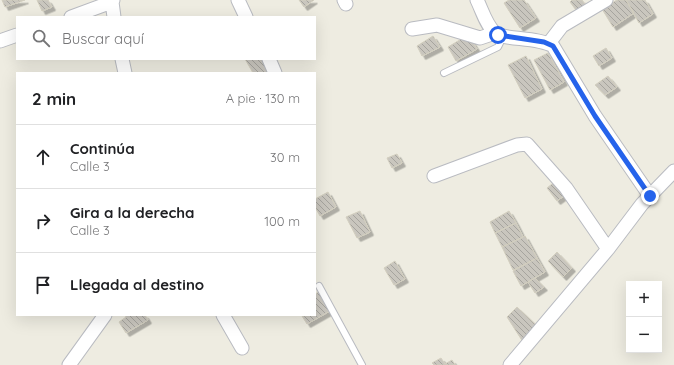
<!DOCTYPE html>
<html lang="es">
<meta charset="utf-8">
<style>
body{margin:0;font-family:Quicksand,sans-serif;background:#f2f2f2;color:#202124}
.controls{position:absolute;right:12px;bottom:12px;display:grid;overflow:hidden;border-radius:0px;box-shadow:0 4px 16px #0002}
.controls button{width:36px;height:36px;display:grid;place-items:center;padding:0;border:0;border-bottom:1px solid #e0e0e0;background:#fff;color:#202124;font:20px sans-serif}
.stop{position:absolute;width:12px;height:12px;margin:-9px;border:3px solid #2563eb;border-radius:50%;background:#fff}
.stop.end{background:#2563eb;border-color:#fff;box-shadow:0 1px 4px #0008}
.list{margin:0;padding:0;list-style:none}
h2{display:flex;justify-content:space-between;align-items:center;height:52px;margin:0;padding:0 16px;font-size:17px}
h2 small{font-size:13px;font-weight:400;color:#757577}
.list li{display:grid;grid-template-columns:26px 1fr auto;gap:12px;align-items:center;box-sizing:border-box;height:64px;padding:0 16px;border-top:1px solid #e0e0e0}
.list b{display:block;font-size:15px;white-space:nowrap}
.list p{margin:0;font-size:13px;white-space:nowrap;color:#757577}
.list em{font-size:13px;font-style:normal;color:#757577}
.icon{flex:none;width:22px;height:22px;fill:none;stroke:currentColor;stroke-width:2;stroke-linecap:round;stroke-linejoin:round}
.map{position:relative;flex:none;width:674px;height:365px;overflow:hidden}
.search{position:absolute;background:#fff;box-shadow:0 4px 16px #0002;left:16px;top:16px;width:300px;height:44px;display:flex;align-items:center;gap:10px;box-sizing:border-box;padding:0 14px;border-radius:0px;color:#757577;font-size:15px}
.panel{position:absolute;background:#fff;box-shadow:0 4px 16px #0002;left:16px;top:72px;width:300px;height:244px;border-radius:0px}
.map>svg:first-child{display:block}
</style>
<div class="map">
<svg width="674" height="365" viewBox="0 0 674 365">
<defs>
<pattern id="building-back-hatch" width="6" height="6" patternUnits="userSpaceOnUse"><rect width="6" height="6" fill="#c9c6be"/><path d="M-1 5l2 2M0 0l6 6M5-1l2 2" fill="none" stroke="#a6a49e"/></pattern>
<filter id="shadow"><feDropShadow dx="3.5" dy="3.5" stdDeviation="0" flood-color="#0004"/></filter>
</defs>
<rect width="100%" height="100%" fill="#eeece1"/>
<path fill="url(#building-back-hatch)" stroke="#d3cfbf" filter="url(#shadow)" d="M 2,0 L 25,0 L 5,7 Z
M 37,0 L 48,0 L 52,7 L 42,11 Z
M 299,0 L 314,0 L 304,7 Z
M 509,0 L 524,0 L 536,18 L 520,28 L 504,3 Z
M 572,0 L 582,0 L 588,8 L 579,14 L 570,2 Z
M 617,0 L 626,0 L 634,13 L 613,27 L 602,9 Z
M 626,0 L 645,0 L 653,14 L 639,23 Z
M 468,35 L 477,49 L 456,61 L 448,47 Z
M 433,36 L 440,47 L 422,56 L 417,46 Z
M 606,48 L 612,58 L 599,66 L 593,56 Z
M 548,53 L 564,82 L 550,90 L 534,60 Z
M 526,56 L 542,89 L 525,98 L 508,65 Z
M 245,59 L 264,59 L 271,71 L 268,73 L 253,73 Z
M 608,76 L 617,87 L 605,95 L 595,85 Z
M 397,154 L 402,163 L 392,168 L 387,158 Z
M 557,180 L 568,193 L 557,201 L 547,188 Z
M 328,192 L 336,207 L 320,216 L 315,207 L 315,199 Z
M 360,211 L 370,232 L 357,238 L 346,217 Z
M 509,211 L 516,223 L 495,233 L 490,222 Z
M 516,223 L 523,237 L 502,247 L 495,233 Z
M 525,236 L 537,258 L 513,270 L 502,247 Z
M 557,252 L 572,268 L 563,277 L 548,261 Z
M 537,258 L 545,272 L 521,286 L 513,271 Z
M 395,261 L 405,279 L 394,285 L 384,268 Z
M 535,278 L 544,287 L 535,293 L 528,282 Z
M 319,292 L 330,311 L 307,324 L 302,316 L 315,315 L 315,294 Z
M 517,307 L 537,326 L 523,342 L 507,317 Z
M 125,315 L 145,315 L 148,320 L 126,333 L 119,322 L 126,317 Z
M 441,358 L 445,364 L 452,360 L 455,365 L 434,365 L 432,363 Z"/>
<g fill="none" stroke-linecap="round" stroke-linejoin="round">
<defs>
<path id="service" d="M 444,73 L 498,47 L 500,43 L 499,35
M 319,286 L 362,365"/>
<path id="minor" d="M 113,0 L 112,2 L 114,17
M 238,0 L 246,17
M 344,0 L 346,4
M 477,0 C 482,10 486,25 495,33 C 504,40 538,37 553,46 L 595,116 L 650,196
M 71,17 L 112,2
M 412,29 L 437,25 L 480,38 L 495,33
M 0,41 L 17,35
M 549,43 L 562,26 L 606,0
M 122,59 L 125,73
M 269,59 L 275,73
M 434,176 L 517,145 L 527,144 L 566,188 L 608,249
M 223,315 L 242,348
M 69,365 L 105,315
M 510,365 L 608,249 L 642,204 L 674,171"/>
</defs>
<use href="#service" stroke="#b9bbc1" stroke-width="8"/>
<use href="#minor" stroke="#b9bbc1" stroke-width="15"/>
<use href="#service" stroke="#fff" stroke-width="6"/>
<use href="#minor" stroke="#fff" stroke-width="13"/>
</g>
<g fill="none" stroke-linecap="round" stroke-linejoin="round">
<path stroke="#2563eb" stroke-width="5" d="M 498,35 L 544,42 L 553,46 L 595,116 L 650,196"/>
</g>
</svg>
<div class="controls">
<button>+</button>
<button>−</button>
</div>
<div class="stop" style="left:498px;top:35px"></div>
<div class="stop end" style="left:650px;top:196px"></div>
<div class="search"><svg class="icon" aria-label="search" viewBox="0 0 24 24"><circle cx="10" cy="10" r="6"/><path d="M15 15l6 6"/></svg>Buscar aquí</div>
<section class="panel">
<h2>2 min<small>A pie · 130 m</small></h2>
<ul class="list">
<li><svg class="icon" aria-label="ahead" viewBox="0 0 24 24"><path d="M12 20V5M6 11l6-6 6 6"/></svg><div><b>Continúa</b><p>Calle 3</p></div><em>30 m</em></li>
<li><svg class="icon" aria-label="right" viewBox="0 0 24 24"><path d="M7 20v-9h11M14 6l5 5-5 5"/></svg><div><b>Gira a la derecha</b><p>Calle 3</p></div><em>100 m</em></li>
<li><svg class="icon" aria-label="arrive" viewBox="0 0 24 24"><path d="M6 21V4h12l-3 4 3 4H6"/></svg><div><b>Llegada al destino</b></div></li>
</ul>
</section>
</div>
